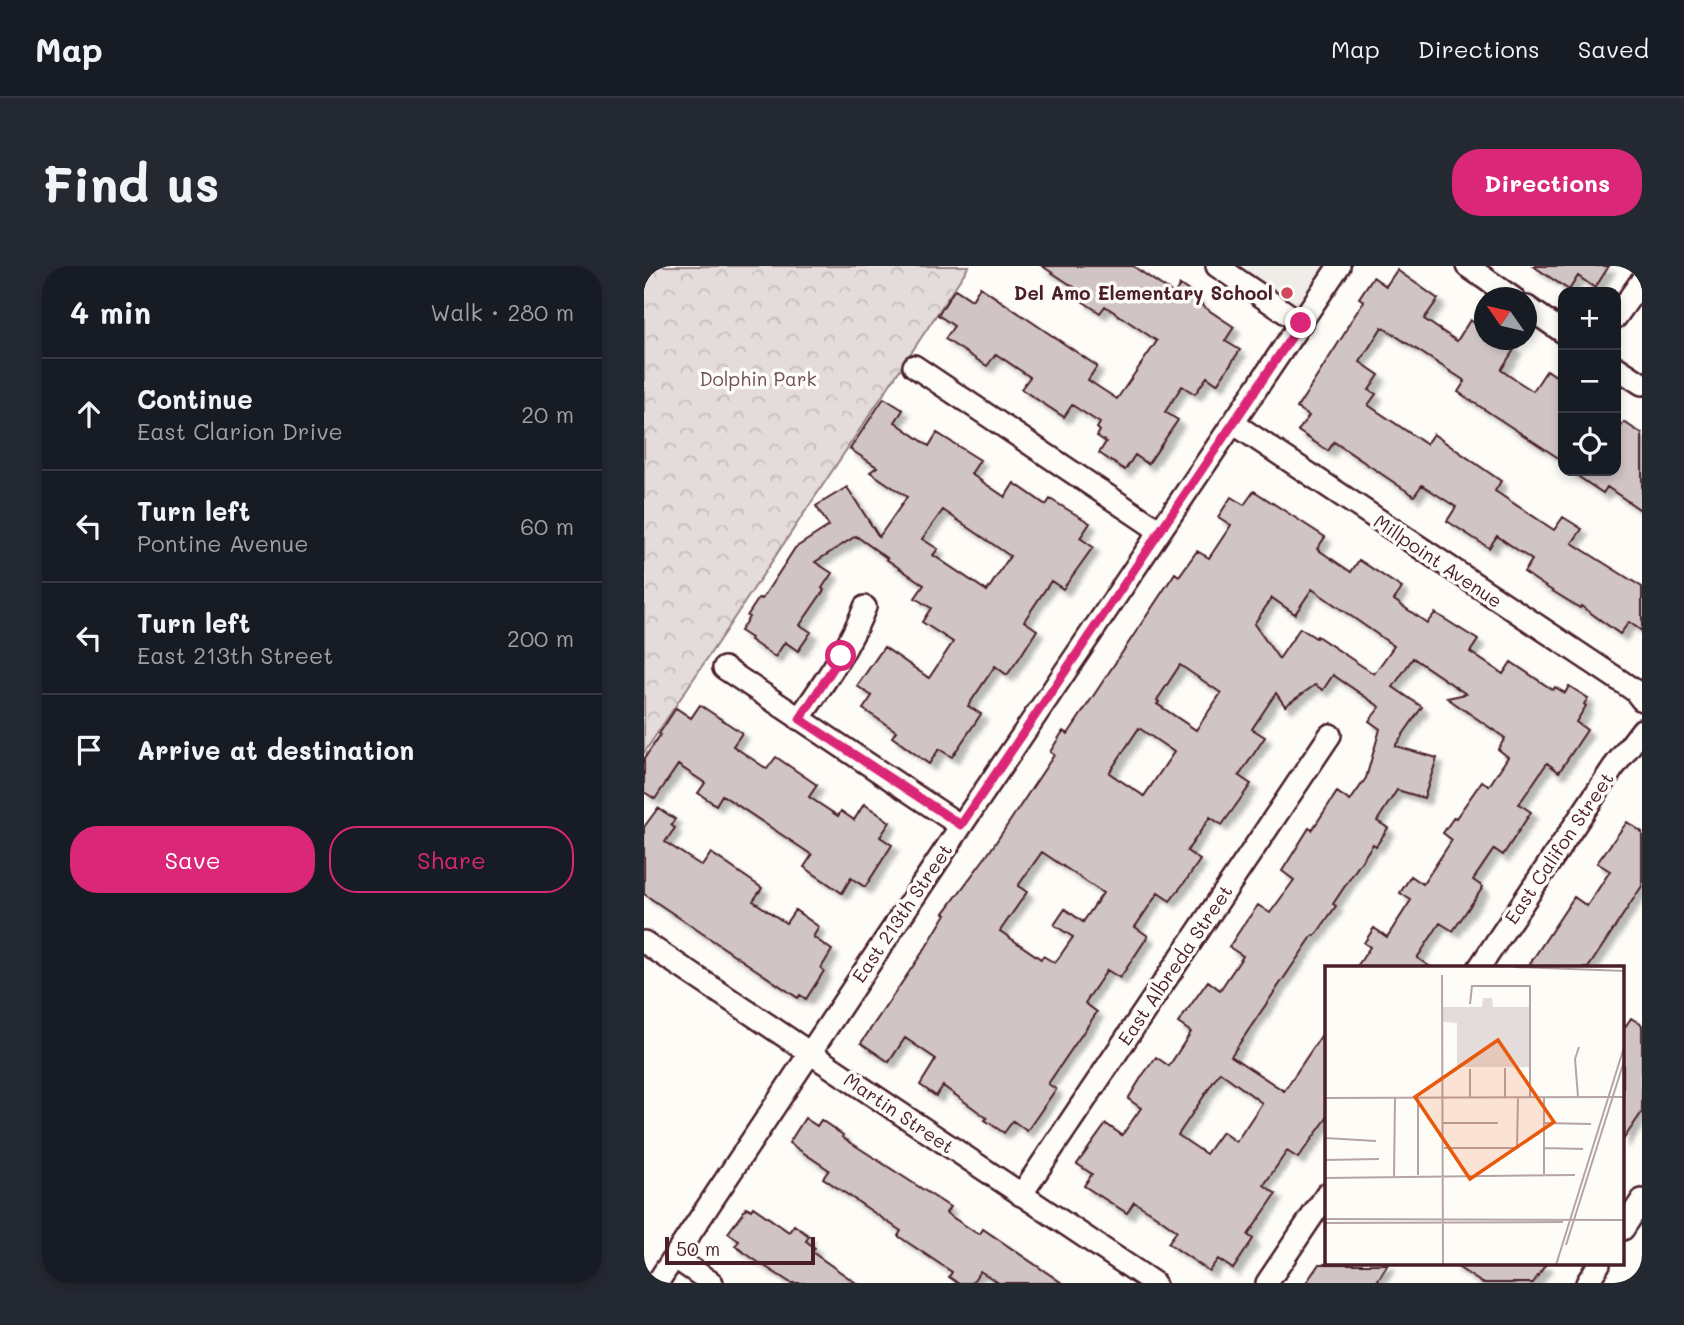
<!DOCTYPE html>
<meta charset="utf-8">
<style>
body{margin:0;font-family:Mali,sans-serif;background:#242831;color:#f1f3f6}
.controls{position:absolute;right:21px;top:21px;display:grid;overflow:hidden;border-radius:14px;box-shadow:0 4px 10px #0003}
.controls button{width:63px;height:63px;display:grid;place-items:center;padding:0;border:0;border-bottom:2px solid #363941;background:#171b24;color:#f1f3f6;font:35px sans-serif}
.compass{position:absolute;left:830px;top:21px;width:63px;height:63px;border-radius:50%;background:#171b24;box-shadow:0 4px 10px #0003;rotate:304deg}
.scale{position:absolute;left:21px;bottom:18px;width:150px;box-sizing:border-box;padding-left:7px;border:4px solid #4a1f2b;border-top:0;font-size:19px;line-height:24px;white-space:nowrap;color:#4a1f2b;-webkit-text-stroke:5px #fdfcf7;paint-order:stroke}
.stop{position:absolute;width:21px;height:21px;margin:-16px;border:5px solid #db2777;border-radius:50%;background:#fff}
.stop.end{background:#db2777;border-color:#fff;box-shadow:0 2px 7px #0008}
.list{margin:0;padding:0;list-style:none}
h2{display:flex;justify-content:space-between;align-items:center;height:91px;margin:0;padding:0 28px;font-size:30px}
h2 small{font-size:23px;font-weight:400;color:#9ea1a6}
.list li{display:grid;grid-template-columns:46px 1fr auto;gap:21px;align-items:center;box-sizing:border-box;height:112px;padding:0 28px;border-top:2px solid #363941}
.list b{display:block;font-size:26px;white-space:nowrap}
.list p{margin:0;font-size:23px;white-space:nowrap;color:#9ea1a6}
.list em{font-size:23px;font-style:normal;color:#9ea1a6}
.actions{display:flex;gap:14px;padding:21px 28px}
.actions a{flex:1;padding:16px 0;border:2px solid #db2777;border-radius:28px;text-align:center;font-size:24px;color:#db2777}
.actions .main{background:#db2777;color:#fff}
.icon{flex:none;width:38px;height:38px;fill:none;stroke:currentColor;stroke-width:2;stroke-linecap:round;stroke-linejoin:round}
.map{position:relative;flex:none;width:998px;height:1017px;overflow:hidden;border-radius:28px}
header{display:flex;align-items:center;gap:42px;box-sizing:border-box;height:98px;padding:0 35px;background:#171b24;border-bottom:2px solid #363941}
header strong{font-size:33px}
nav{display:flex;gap:38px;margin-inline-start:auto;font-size:24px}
.intro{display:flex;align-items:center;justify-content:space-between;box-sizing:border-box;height:168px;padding:0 42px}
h1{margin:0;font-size:49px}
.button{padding:18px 32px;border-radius:28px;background:#db2777;color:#fff;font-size:24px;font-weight:700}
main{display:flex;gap:42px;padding:0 42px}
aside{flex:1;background:#171b24;border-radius:28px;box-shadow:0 4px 10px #0003}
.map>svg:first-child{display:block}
</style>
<header>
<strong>Map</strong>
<nav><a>Map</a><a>Directions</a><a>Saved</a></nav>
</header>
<div class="intro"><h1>Find us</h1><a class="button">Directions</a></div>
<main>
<aside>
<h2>4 min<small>Walk · 280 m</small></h2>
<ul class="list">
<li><svg class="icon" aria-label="ahead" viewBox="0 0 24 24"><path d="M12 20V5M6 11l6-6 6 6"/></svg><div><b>Continue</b><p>East Clarion Drive</p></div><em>20 m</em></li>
<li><svg class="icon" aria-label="left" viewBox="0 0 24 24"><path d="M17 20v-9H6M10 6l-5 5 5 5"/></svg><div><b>Turn left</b><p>Pontine Avenue</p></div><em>60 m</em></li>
<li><svg class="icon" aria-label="left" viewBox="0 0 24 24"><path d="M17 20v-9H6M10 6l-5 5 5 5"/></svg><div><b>Turn left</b><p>East 213th Street</p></div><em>200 m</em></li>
<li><svg class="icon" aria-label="arrive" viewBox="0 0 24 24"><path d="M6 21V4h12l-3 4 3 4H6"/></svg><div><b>Arrive at destination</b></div></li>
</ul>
<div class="actions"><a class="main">Save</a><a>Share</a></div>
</aside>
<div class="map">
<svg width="998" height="1017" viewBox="0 0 998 1017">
<defs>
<pattern id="park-crowns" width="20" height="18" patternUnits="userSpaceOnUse" patternTransform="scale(1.75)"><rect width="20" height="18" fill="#e3dcda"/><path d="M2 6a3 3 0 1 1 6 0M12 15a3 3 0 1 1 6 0" fill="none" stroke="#c4bcbb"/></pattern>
<filter id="shadow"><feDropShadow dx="6" dy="6" stdDeviation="2" flood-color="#0004"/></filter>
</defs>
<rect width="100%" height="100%" fill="#fdfcf7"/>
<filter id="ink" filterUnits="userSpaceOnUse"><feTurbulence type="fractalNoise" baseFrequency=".0143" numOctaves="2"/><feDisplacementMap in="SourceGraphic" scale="14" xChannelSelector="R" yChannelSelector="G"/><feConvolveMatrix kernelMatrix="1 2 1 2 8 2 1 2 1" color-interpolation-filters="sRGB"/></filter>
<g filter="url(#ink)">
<path fill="#f0ece8" d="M 578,0 L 684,0 L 655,53 Z"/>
<path fill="url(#park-crowns)" stroke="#967e82" stroke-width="2" d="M 0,0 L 325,0 L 0,487 Z"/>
<path fill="#d0c5c4" stroke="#4a1f2b" stroke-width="2" fill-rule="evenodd" filter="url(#shadow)" d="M 398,0 L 489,0 L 530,28 L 536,19 L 552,30 L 550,32 L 558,38 L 557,39 L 590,61 L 581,75 L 596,84 L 573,118 L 563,111 L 551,128 L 538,120 L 521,146 L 534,154 L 504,198 L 491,189 L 481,204 L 455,187 L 462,176 L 453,170 L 456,165 L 453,162 L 456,157 L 428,139 L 420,151 L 377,123 L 386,111 L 352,88 L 343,100 L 301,73 L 310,60 L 294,49 L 311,23 L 328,34 L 336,21 L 453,100 L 444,114 L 473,133 L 513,75 L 461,40 L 456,47 L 438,35 L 442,29 Z
M 889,0 L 965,0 L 951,22 L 934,10 L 925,24 Z
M 753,4 L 794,33 L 780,53 L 813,75 L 826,54 L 841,64 L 841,74 L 857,74 L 871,82 L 857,104 L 870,113 L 889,125 L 903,104 L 919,115 L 919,195 L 814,126 L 821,115 L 738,61 L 716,96 L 735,109 L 725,124 L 732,128 L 724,139 L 782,178 L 789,168 L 857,215 L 851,225 L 910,264 L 919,251 L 938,263 L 928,277 L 998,321 L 998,365 L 985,356 L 976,368 L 937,340 L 936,342 L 899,319 L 880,306 L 888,294 L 853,270 L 845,282 L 803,255 L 812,241 L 778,219 L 770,230 L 690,176 L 684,185 L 654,165 L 665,150 L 653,142 L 704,62 L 703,61 L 720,35 L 715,32 L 729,11 L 742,20 Z
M 240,132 L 259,144 L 251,156 L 285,180 L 293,167 L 317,182 L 336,194 L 327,208 L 361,231 L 370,217 L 402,239 L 406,233 L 446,257 L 436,272 L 449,281 L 419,323 L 407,315 L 380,355 L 393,364 L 376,391 L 363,409 L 351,400 L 324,440 L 337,448 L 308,491 L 295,483 L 285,498 L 248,471 L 252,465 L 219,443 L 228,430 L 213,420 L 240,381 L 285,412 L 309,376 L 278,356 L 287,342 L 271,332 L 280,319 L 242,293 L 243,292 L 212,270 L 171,296 L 188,307 L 178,322 L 180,324 L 156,359 L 167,366 L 154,385 L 141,376 L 131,391 L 106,374 L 107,372 L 96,365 L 105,351 L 103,350 L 115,332 L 118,333 L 151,282 L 185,260 L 172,240 L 203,221 L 235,271 L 263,231 L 226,206 L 233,201 L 206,183 ZM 299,244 L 366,290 L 343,325 L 289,289 L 294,283 L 278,273 Z
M 980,156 L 998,168 L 998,245 L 963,221 L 959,227 L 926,205 L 972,205 L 972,168 Z
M 610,225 L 681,271 L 673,283 L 707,306 L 715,294 L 758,322 L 750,334 L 783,357 L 791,347 L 834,374 L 826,386 L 859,408 L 867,396 L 909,424 L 911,421 L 921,427 L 925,420 L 944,432 L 940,438 L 942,440 L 932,456 L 943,464 L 915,506 L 903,497 L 886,522 L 875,538 L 887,546 L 859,589 L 850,583 L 829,614 L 839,621 L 809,665 L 796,657 L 773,692 L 788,702 L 712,702 L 726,681 L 720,677 L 730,662 L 743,671 L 767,634 L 756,627 L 767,610 L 779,618 L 808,574 L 799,567 L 810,551 L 812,552 L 838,515 L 845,520 L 864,491 L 854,483 L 861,472 L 803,432 L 822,428 L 769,392 L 749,421 L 778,441 L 751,480 L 793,492 L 780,532 L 753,524 L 733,555 L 744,562 L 732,580 L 729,578 L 689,638 L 692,640 L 671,670 L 669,669 L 587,790 L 640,825 L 683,761 L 683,852 L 654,892 L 643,885 L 620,919 L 632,928 L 604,969 L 609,973 L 589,1003 L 574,993 L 565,1005 L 524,977 L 533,965 L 511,949 L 490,936 L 483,947 L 440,920 L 448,908 L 433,898 L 462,858 L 478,869 L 497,842 L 484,833 L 498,810 L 512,791 L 525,800 L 547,766 L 534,757 L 564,715 L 576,724 L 599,690 L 585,681 L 598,661 L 614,639 L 626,647 L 650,614 L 638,605 L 665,562 L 668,564 L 693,526 L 706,535 L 722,512 L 736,463 L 725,455 L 736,441 L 689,409 L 679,424 L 671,419 L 641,440 L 632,427 L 608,463 L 621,471 L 595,510 L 607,518 L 578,559 L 566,551 L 543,585 L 556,594 L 543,613 L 526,635 L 514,627 L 491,661 L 504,670 L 476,712 L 463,704 L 441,737 L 453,746 L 404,818 L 412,823 L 383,865 L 369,855 L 360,867 L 341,854 L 343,852 L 299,820 L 292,830 L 276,819 L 292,793 L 261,772 L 245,796 L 217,777 L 282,681 L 302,648 L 300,647 L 346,585 L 410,489 L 406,486 L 419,465 L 424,468 L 531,307 L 535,310 L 553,285 L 565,292 L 587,259 L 574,251 L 587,231 L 600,239 ZM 668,323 L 750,380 L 730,408 L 673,370 L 672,372 L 656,362 L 635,393 L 610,358 L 628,332 L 651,348 ZM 536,399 L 577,427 L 552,464 L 513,438 L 515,436 L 513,434 ZM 495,462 L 530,486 L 500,530 L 465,507 ZM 398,586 L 459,627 L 439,656 L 421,643 L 410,659 L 429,671 L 411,697 L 399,690 L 397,693 L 356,665 L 383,626 L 374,620 ZM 576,806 L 618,837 L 592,876 L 578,866 L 562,888 L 534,869 Z
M 56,439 L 98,467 L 89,480 L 123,503 L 132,491 L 173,519 L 165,531 L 194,550 L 197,545 L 210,554 L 220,538 L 246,556 L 236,571 L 248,579 L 221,621 L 207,612 L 198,627 L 160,601 L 168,589 L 78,529 L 72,539 L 54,527 L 61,517 L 34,499 L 11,533 L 0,526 L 0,493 L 16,469 L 15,468 L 32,442 L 47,452 Z
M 14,542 L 31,553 L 27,559 L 31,562 L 21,576 L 58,600 L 67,587 L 118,622 L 109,635 L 142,657 L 151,644 L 175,661 L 169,671 L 188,684 L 177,702 L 180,705 L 162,733 L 156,729 L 154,732 L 0,628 L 0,561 Z
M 983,556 L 998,566 L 998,620 L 944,702 L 883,702 L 930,631 L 943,640 L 966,605 L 953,597 Z
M 987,752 L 998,759 L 998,846 L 979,874 L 979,764 Z
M 161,852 L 173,860 L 177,854 L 199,869 L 198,871 L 306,941 L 302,947 L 331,966 L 336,968 L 339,963 L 418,1017 L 355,1017 L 336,1005 L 328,1017 L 314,1017 L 305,1011 L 308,1006 L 254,970 L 257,965 L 179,912 L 185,904 L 145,877 Z
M 103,941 L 107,944 L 109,941 L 145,966 L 150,959 L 165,970 L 162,975 L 171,982 L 168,986 L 212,1017 L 147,1017 L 114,996 L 91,980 L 95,975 L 84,967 Z
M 675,998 L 744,998 L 732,1017 L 662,1017 Z
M 809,998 L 902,998 L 889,1017 L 838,1017 Z"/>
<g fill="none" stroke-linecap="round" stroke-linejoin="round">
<defs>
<path id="minor" d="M 573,0 L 657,57
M 823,0 L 869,32
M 883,41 L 919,66
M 972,51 L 998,14
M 270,100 L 516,265
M 972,101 L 998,118
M 589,157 L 978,416 L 991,425 L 998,434
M 80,402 L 317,560
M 155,453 C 180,417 205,382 221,341
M 0,676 L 510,1017
M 835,702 L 969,502 L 998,464
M 377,929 L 686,469
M 979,963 L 998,934
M 30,991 L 68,1017
M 13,1017 L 317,560 L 695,0
M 623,1017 L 683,928
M 943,1017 L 955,998"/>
</defs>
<use href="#minor" stroke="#4a1f2b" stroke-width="26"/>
<use href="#minor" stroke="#fdfcf7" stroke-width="21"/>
</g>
</g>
<g fill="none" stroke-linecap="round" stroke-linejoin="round" filter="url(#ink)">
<path stroke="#db2777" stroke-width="9" d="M 197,390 L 156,453 L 317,559 L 657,57"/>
</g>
<circle fill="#d1495b" stroke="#fdfcf7" stroke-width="2.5" cx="643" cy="27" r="7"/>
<g text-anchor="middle" stroke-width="7" stroke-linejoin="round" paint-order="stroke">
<g font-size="19" font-weight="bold" fill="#4a1f2b" stroke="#fdfcf7" text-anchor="end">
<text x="629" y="34">Del Amo Elementary School</text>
</g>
<g font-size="19" fill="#704e57" stroke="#fdfcf7">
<text x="114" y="120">Dolphin Park</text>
</g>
<g font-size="19" fill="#4a1f2b" stroke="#fdfcf7">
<text transform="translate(794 295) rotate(34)" y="7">Millpoint Avenue</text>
<text transform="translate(915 582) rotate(-56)" y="7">East Califon Street</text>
<text transform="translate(258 647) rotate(-56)" y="7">East 213th Street</text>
<text transform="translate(531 699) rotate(-56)" y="7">East Albreda Street</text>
<text transform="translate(255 847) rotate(34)" y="7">Martin Street</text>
</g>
</g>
<g transform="translate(681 700)">
<rect width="299" height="299" fill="#fdfcf7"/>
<path d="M 158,32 L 167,32 L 168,41 L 205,41 L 205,101 L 132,101 L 132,57 L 118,56 L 118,41 L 157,41 Z" fill="#e3dcda"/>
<path fill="none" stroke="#b5a4a5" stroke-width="2" d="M 189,1 L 300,5M 117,9 L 118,299M 145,38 L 147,20 L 205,20 L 205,132M 180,102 L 180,131M 145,103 L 145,131M 219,131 L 219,208M 253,131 L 250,93 L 254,81M 0,132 L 300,131M 93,132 L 93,209M 118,157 L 173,157M 219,157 L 266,158M 0,172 L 51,175M 119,182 L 192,182 L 193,132M 219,182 L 258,183M 0,194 L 54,193M 69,210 L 70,132M 0,212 L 250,209M 0,253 L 300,254M 0,257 L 238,256M 241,279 L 300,92M 231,299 L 300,78"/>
<path fill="#e8590c" fill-opacity="0.15" stroke="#e8590c" stroke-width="3.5" d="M 173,74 L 229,156 L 145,213 L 90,131 Z"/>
<rect width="299" height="299" fill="none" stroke="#4a1f2b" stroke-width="3.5"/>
</g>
</svg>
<div class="controls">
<button>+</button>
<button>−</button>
<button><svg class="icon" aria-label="locate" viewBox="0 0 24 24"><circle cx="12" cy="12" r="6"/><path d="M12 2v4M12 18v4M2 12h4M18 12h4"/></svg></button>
</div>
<svg class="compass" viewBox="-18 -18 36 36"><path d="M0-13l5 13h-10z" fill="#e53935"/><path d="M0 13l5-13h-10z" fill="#9ea1a6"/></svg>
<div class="scale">50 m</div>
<div class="stop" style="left:197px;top:390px"></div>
<div class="stop end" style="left:657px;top:57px"></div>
</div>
</main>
